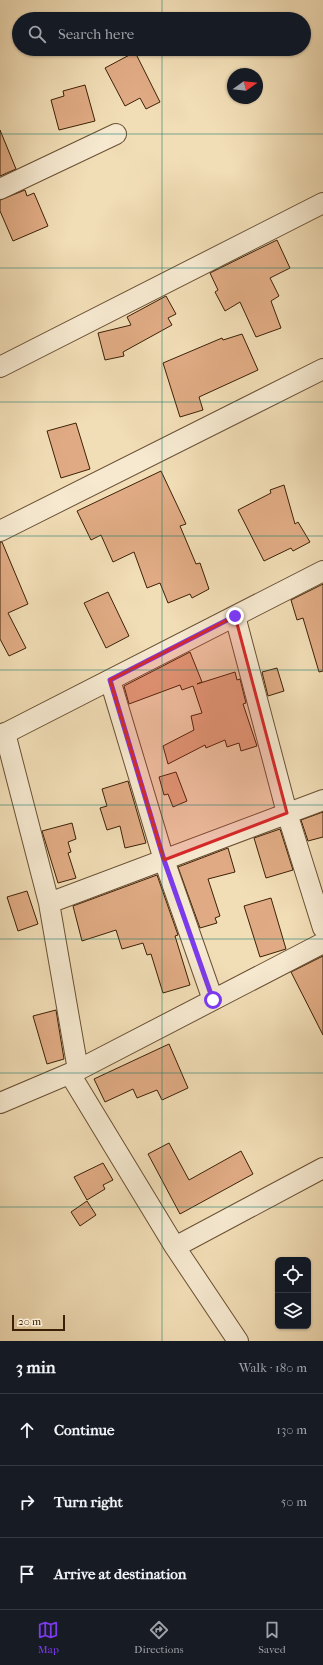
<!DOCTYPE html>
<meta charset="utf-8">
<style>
body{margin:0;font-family:"IM FELL French Canon",serif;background:#20242c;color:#f1f3f6}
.controls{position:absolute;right:12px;bottom:12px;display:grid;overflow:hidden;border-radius:6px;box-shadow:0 1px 3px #0004}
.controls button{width:36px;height:36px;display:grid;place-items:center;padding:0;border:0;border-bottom:1px solid #363941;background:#171b24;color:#f1f3f6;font:20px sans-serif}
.compass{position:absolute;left:227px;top:68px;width:36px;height:36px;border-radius:50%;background:#171b24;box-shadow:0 1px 3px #0004;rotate:75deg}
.scale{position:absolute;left:12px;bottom:10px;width:53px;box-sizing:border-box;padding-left:4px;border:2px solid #3d2107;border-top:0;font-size:11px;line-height:14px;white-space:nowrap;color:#3d2107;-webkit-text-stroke:3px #f6e9d0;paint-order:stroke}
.stop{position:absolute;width:12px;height:12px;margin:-9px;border:3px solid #7c3aed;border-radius:50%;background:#fff}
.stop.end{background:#7c3aed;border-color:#fff;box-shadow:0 1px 4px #0008}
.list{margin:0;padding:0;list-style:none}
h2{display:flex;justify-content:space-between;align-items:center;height:52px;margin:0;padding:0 16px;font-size:17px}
h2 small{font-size:13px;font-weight:400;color:#9ea1a6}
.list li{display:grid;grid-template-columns:26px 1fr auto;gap:12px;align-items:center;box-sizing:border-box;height:72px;padding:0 16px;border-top:1px solid #363941}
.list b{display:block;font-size:15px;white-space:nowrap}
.list em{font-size:13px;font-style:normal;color:#9ea1a6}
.icon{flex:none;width:22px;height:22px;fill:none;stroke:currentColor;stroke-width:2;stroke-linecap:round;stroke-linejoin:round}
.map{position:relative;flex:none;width:323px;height:1341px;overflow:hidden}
.search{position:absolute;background:#171b24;box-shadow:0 1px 3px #0004;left:12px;right:12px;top:12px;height:44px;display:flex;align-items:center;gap:10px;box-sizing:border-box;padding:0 14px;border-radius:22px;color:#9ea1a6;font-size:15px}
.sheet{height:268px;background:#171b24}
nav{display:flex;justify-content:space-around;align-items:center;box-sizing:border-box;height:56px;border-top:1px solid #363941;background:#171b24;font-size:11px;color:#9ea1a6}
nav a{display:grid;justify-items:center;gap:2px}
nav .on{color:#7c3aed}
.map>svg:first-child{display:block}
</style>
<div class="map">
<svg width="323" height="1341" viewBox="0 0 323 1341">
<rect width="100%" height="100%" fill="#f1ddb6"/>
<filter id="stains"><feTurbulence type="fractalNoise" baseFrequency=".005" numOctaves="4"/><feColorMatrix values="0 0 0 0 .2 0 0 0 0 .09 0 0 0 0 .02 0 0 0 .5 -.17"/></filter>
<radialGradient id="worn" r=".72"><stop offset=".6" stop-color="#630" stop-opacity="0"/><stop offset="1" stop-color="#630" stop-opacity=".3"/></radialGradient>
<path fill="#e0ab84" stroke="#3d2107" d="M 135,52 L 160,102 L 146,109 L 140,98 L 125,106 L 105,68 Z
M 85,85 L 95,121 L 59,130 L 51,100 L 64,96 L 63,91 Z
M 0,130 L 16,169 L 0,176 Z
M 25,190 L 27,196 L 34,193 L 48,226 L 13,241 L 0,211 L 0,200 Z
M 277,240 L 290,268 L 270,278 L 279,296 L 271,301 L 281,328 L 256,337 L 240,302 L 225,311 L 215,292 L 218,290 L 210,273 Z
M 166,296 L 176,314 L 168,318 L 172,325 L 123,352 L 124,356 L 105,360 L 98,333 L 131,325 L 127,317 Z
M 242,334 L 258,370 L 199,397 L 203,410 L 180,417 L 163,363 L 222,338 L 223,340 Z
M 76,423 L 90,469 L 61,478 L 47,431 Z
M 161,471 L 186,524 L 180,526 L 196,564 L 200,563 L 209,589 L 192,598 L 190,594 L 168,603 L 160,583 L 147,588 L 134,552 L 113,562 L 101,535 L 91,540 L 77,511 Z
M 284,485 L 295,524 L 298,522 L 310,542 L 293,551 L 291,548 L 264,561 L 238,510 L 271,493 L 270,490 Z
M 0,542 L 2,542 L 28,604 L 8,613 L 26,648 L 9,656 L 0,639 Z
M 323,584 L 323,671 L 319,672 L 303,618 L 297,620 L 291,600 Z
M 108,592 L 129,636 L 106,648 L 84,603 Z
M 190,652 L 202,682 L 197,684 L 235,672 L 237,680 L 240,679 L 246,703 L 243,704 L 257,746 L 241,751 L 239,743 L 227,747 L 225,740 L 206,748 L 205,745 L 168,764 L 163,746 L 194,730 L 191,716 L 202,713 L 193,686 L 182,690 L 180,685 L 129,704 L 124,686 Z
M 277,668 L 284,691 L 268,696 L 262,672 Z
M 176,772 L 187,801 L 173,807 L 168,794 L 164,795 L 159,777 Z
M 128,781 L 146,843 L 125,848 L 120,826 L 107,830 L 100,808 L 107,806 L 102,789 Z
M 323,812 L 323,837 L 308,841 L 301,820 Z
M 72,823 L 76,839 L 68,842 L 71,852 L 68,853 L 76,878 L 58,883 L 42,831 Z
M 280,829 L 293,870 L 266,878 L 254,838 Z
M 228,848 L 235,872 L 208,879 L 220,916 L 215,918 L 217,923 L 200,928 L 178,867 Z
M 157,875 L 178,935 L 175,936 L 190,985 L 163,993 L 151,954 L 147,955 L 143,943 L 122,949 L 116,930 L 82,941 L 73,906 Z
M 27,891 L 38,924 L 18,931 L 7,897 Z
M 271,898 L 286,949 L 260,957 L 244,906 Z
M 323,956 L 323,1035 L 291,972 Z
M 56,1010 L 64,1059 L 47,1064 L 33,1016 Z
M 169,1044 L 188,1088 L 162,1100 L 157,1090 L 137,1098 L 133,1089 L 105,1102 L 94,1079 Z
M 169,1143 L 189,1180 L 241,1151 L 253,1174 L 180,1214 L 148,1154 Z
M 103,1163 L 113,1180 L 103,1185 L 105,1189 L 87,1200 L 74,1177 Z
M 87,1201 L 96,1215 L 80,1226 L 71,1212 Z"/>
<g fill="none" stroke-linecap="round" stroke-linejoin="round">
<defs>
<path id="minor" d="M 0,189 L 116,134
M 0,367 L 323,203
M 0,531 L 323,369
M 235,616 L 287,813 L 323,928
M 110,680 L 164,860 L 213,1000
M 5,733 L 49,903 L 78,1070
M 0,736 L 323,571
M 49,903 L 323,800
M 70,1074 L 175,1247 L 238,1341
M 0,1103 L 78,1070 L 323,943
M 175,1247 L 323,1168"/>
</defs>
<use href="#minor" stroke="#6a5033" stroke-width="22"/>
<use href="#minor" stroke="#f6e9d0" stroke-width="20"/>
</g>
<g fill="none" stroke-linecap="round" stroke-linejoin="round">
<path stroke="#7c3aed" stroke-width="5" d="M 213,1000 L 164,860 L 110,680 L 235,616"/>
</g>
<path fill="#d62828" fill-opacity="0.2" stroke="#d62828" stroke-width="3" stroke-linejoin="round" d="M 235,616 L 287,813 L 164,860 L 110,680 Z"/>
<path fill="none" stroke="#0f766e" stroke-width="1" stroke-opacity="0.55" d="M 162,0 L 162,19M 162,49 L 162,1341M 0,134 L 323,134M 0,268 L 323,268M 0,402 L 323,402M 0,536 L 323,536M 0,670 L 323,670M 0,805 L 323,805M 0,939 L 323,939M 0,1073 L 323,1073M 0,1207 L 323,1207"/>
<rect width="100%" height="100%" filter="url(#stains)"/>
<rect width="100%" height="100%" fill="url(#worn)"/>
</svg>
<div class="controls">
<button><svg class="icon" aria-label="locate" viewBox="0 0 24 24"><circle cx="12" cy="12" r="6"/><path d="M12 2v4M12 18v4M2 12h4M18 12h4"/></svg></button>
<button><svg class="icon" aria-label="layers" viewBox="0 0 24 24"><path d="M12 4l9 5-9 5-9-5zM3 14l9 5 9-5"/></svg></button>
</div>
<svg class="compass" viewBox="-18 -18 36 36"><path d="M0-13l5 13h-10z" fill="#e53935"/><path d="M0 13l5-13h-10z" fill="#9ea1a6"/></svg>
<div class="scale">20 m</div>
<div class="stop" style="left:213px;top:1000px"></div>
<div class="stop end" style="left:235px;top:616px"></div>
<div class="search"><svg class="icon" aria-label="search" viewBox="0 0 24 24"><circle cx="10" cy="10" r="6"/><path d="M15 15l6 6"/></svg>Search here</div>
</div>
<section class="sheet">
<h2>3 min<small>Walk · 180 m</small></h2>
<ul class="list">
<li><svg class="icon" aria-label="ahead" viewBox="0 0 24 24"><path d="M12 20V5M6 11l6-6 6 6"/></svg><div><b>Continue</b></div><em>130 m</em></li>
<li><svg class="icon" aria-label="right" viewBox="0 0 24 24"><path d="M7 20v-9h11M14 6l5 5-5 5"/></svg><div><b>Turn right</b></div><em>50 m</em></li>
<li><svg class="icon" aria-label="arrive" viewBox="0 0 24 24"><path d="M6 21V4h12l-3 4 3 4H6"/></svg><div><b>Arrive at destination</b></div></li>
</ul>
</section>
<nav>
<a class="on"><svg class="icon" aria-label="map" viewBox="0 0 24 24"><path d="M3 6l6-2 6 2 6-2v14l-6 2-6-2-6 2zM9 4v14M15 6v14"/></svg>Map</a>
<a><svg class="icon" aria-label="directions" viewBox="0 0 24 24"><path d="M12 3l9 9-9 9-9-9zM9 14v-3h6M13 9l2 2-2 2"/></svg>Directions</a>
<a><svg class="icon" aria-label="saved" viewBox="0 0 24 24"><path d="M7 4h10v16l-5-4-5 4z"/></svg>Saved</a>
</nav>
